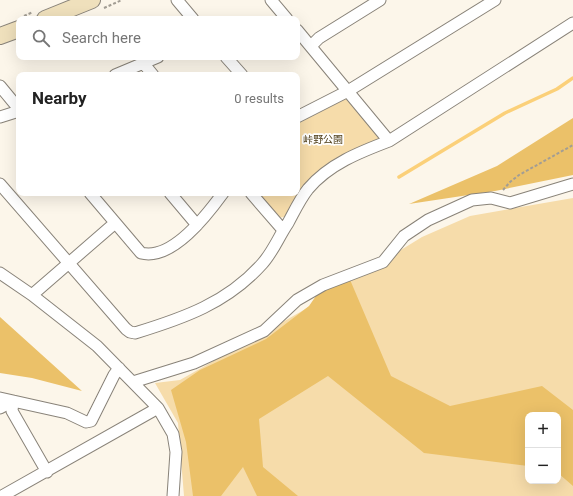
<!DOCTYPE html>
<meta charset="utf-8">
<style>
body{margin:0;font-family:Roboto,"Noto Sans JP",sans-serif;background:#f6f6f6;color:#222}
.controls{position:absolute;right:12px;bottom:12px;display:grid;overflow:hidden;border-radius:8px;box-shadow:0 4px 16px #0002}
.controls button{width:36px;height:36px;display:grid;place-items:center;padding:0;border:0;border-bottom:1px solid #e0e0e0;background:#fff;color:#222;font:20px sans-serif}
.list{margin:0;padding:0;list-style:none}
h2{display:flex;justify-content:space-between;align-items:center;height:52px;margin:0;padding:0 16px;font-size:17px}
h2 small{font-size:13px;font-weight:400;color:#767676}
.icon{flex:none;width:22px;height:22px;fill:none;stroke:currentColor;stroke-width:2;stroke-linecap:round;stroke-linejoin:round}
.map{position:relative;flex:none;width:573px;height:496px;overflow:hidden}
.search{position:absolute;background:#fff;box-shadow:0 4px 16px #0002;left:16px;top:16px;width:284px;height:44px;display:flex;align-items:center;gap:10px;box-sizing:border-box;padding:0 14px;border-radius:8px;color:#767676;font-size:15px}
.panel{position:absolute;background:#fff;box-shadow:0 4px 16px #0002;left:16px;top:72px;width:284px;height:124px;border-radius:8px}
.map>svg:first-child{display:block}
</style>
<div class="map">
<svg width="573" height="496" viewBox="0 0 573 496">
<rect width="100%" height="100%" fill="#fcf6ea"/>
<path fill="#f6dcaa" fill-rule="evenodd" d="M 345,99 L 353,102 L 380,134 L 378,140 L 302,190 L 284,217 L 278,218 L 255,193 L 297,193 L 297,124 Z
M 573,198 L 573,496 L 184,496 L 178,423 L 155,383 L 180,380 L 302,311 L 422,237 L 470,216 ZM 528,415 L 558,415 L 558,481 L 528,481 Z"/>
<path fill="#ebc169" d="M 573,118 L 573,175 L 495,191 L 409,204 L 497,166 Z
M 348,275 L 391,376 L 450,406 L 542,386 L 573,410 L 573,486 L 558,473 L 558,415 L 528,415 L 528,466 L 424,453 L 328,376 L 259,419 L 263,467 L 298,496 L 257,496 L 243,467 L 221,496 L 193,496 L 186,442 L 171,390 L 200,370 L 266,339 L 309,306 L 318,293 Z
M 0,317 L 82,391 L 32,378 L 0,373 Z"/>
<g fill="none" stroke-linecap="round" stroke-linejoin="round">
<path stroke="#fbd079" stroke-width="3.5" d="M 399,177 L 505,113 L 557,89 L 573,78"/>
<defs>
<path id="street" d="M 177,0 L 193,19
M 271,0 L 287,19
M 297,30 L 389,141
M 311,46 L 319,38 L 380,0
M 226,57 L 242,75
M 144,64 L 153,75
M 115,75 L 158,57
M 0,86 L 19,109
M 0,117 L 19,111
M 297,117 L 348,91 L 495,0
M 0,184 L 126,329 L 130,332 L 135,333 C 184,318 227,303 262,264 C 273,252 279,236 288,223 C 294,212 300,199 308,189 C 329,164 360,152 389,141 L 573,23
M 90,193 L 141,253 C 172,261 207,215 223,193
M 170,193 L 197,225
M 251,193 L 283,230
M 0,273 L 32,295 L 97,346 L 158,408 L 173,434 L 176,452 L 173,496
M 32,295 L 115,223
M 133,382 L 194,363 L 264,331 L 297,300 L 323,285 L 383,262 L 404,236 L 428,220 L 472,200 L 491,198 L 510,203 L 573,184
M 0,398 L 67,413 L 86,422 L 91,421 L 114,375 L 119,368
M 13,401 L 12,411 L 47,472
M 0,408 L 13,401
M 2,496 L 158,408"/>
<path id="secondary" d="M 45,19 L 92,0
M 0,36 L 19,29"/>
</defs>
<use href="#street" stroke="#898379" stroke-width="13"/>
<use href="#secondary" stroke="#898379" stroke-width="18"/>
<path stroke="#a29d94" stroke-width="2" stroke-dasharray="3 2" stroke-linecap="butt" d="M 104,8 L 122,0
M 24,16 L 33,12
M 503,190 L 510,182 L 519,175 L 573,145"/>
<use href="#street" stroke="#fff" stroke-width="11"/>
<use href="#secondary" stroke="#efe0bc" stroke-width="16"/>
</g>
<g text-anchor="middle" stroke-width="3.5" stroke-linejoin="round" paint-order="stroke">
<g font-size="10" fill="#4c3b15" stroke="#fff">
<text x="323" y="143">峠野公園</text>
</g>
</g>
</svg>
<div class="controls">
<button>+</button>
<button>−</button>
</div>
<div class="search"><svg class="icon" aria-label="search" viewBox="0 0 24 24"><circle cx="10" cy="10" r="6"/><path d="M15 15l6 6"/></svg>Search here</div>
<section class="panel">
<h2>Nearby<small>0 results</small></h2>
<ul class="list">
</ul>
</section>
</div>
